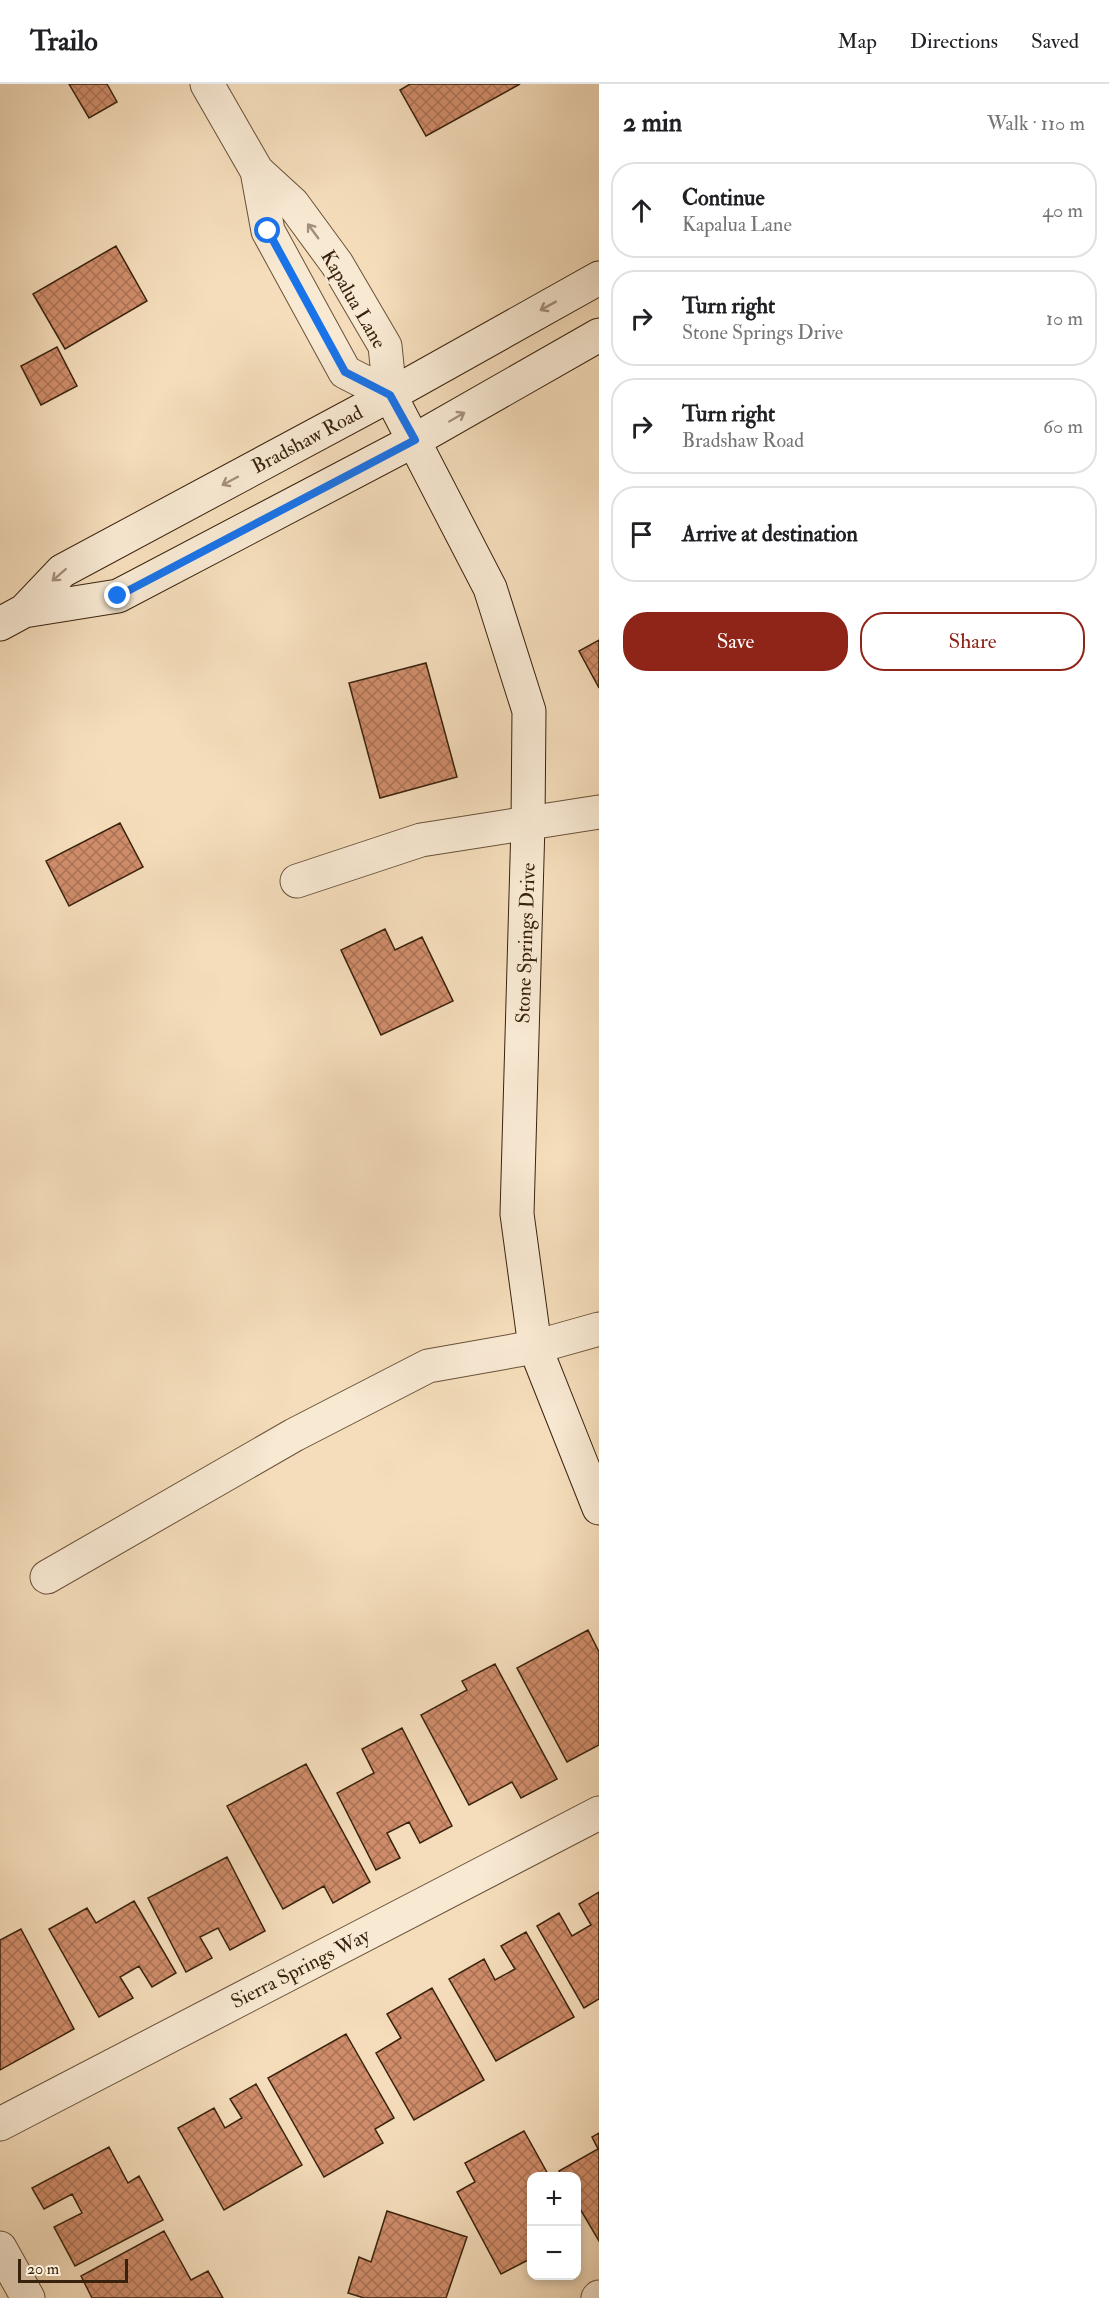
<!DOCTYPE html>
<meta charset="utf-8">
<style>
body{margin:0;font-family:"IM FELL Double Pica",serif;background:#f6f6f6;color:#202124}
.controls{position:absolute;right:18px;bottom:18px;display:grid;overflow:hidden;border-radius:12px;box-shadow:0 3px 9px #0003}
.controls button{width:54px;height:54px;display:grid;place-items:center;padding:0;border:0;border-bottom:2px solid #e0e0e0;background:#fff;color:#202124;font:30px sans-serif}
.scale{position:absolute;left:18px;bottom:15px;width:110px;box-sizing:border-box;padding-left:6px;border:3px solid #39220d;border-top:0;font-size:16px;line-height:21px;white-space:nowrap;color:#39220d;-webkit-text-stroke:4px #f8e9d3;paint-order:stroke}
.stop{position:absolute;width:18px;height:18px;margin:-14px;border:4px solid #1a73e8;border-radius:50%;background:#fff}
.stop.end{background:#1a73e8;border-color:#fff;box-shadow:0 2px 6px #0008}
.list{margin:0;padding:0;list-style:none}
h2{display:flex;justify-content:space-between;align-items:center;height:78px;margin:0;padding:0 24px;font-size:26px}
h2 small{font-size:20px;font-weight:400;color:#757577}
.list li{display:grid;grid-template-columns:39px 1fr auto;gap:18px;align-items:center;box-sizing:border-box;height:96px;margin:0 12px 12px;padding:0 12px;border:2px solid #e0e0e0;border-radius:24px}
.list b{display:block;font-size:22px;white-space:nowrap}
.list p{margin:0;font-size:20px;white-space:nowrap;color:#757577}
.list em{font-size:20px;font-style:normal;color:#757577}
.actions{display:flex;gap:12px;padding:18px 24px}
.actions a{flex:1;padding:14px 0;border:2px solid #8f2418;border-radius:24px;text-align:center;font-size:21px;color:#8f2418}
.actions .main{background:#8f2418;color:#fff}
.icon{flex:none;width:33px;height:33px;fill:none;stroke:currentColor;stroke-width:2;stroke-linecap:round;stroke-linejoin:round}
.map{position:relative;flex:none;width:599px;height:2214px;overflow:hidden}
header{display:flex;align-items:center;gap:36px;box-sizing:border-box;height:84px;padding:0 30px;background:#fff;border-bottom:2px solid #e0e0e0}
header strong{font-size:28px}
nav{display:flex;gap:33px;margin-inline-start:auto;font-size:21px}
main{display:flex}
aside{flex:1;background:#fff}
.map>svg:first-child{display:block}
</style>
<header>
<strong>Trailo</strong>
<nav><a>Map</a><a>Directions</a><a>Saved</a></nav>
</header>
<main>
<div class="map">
<svg width="599" height="2214" viewBox="0 0 599 2214">
<defs>
<pattern id="building-cross-hatch" width="8" height="8" patternUnits="userSpaceOnUse" patternTransform="scale(1.5)"><rect width="8" height="8" fill="#d08d6b"/><path d="M0 0l8 8M0 8l8-8" fill="none" stroke="#aa7356"/></pattern>
</defs>
<rect width="100%" height="100%" fill="#f5ddbb"/>
<filter id="stains"><feTurbulence type="fractalNoise" baseFrequency=".00333" numOctaves="4"/><feColorMatrix values="0 0 0 0 .2 0 0 0 0 .09 0 0 0 0 .02 0 0 0 .5 -.17"/></filter>
<radialGradient id="worn" r=".72"><stop offset=".6" stop-color="#630" stop-opacity="0"/><stop offset="1" stop-color="#630" stop-opacity=".3"/></radialGradient>
<path fill="url(#building-cross-hatch)" stroke="#39220d" stroke-width="1.5" d="M 69,0 L 107,0 L 117,18 L 89,34 Z
M 410,0 L 520,0 L 426,52 L 400,6 Z
M 116,162 L 147,217 L 65,265 L 33,210 Z
M 57,263 L 77,302 L 41,321 L 21,282 Z
M 599,556 L 599,604 L 579,567 Z
M 426,579 L 457,693 L 380,714 L 349,599 Z
M 120,739 L 143,783 L 69,822 L 46,777 Z
M 385,845 L 395,866 L 422,853 L 453,917 L 381,951 L 341,866 Z
M 588,1546 L 599,1568 L 599,1661 L 567,1678 L 517,1584 Z
M 495,1580 L 557,1695 L 521,1714 L 512,1698 L 469,1721 L 421,1631 L 467,1606 L 462,1597 Z
M 402,1644 L 452,1742 L 420,1759 L 409,1738 L 387,1749 L 400,1774 L 376,1786 L 337,1709 L 374,1689 L 362,1665 Z
M 306,1680 L 370,1798 L 333,1819 L 324,1802 L 283,1825 L 227,1722 Z
M 227,1773 L 265,1847 L 230,1866 L 218,1844 L 200,1853 L 212,1874 L 186,1888 L 148,1814 Z
M 599,1808 L 599,1915 L 584,1924 L 537,1842 L 559,1829 L 572,1852 L 591,1841 L 579,1820 Z
M 134,1817 L 176,1889 L 152,1903 L 139,1882 L 120,1893 L 133,1914 L 99,1933 L 49,1845 L 87,1824 L 96,1839 Z
M 21,1845 L 74,1945 L 0,1986 L 0,1856 Z
M 526,1848 L 574,1933 L 496,1977 L 449,1895 L 484,1875 L 495,1896 L 515,1885 L 501,1862 Z
M 432,1904 L 484,1996 L 414,2036 L 376,1969 L 401,1954 L 387,1930 Z
M 346,1950 L 394,2034 L 375,2045 L 383,2059 L 324,2093 L 268,1994 Z
M 256,2000 L 302,2081 L 224,2126 L 178,2044 L 214,2024 L 225,2044 L 242,2034 L 230,2015 Z
M 524,2047 L 549,2092 L 532,2092 L 532,2174 L 501,2190 L 457,2108 L 475,2098 L 465,2079 Z
M 599,2049 L 599,2157 L 576,2118 L 576,2092 L 562,2092 L 559,2087 L 598,2065 L 592,2053 Z
M 109,2063 L 128,2099 L 139,2092 L 163,2136 L 75,2182 L 54,2143 L 82,2129 L 72,2110 L 44,2125 L 32,2104 Z
M 387,2127 L 467,2153 L 446,2214 L 364,2214 L 348,2209 L 359,2173 L 371,2178 Z
M 164,2147 L 191,2196 L 208,2187 L 223,2214 L 92,2214 L 81,2192 Z"/>
<g fill="none" stroke-linecap="round" stroke-linejoin="round">
<defs>
<path id="street" d="M 207,0 L 257,87 L 293,120 L 337,180 L 385,262 L 390,311
M 257,87 L 268,147 L 345,288 L 390,311
M 297,797 L 421,756 L 599,728
M 47,1493 L 294,1351 L 428,1282 L 535,1263 L 599,1245
M 0,2040 L 599,1729
M 0,2164 L 28,2214
M 598,2214 L 599,2213"/>
<path id="secondary" d="M 390,311 L 490,504 L 529,627 L 528,740 L 517,1130 L 535,1263 L 599,1424
M 24,527 L 118,512 L 415,356 L 599,251
M 0,540 L 24,527 L 62,487 L 390,311 L 599,194"/>
</defs>
<use href="#street" stroke="#685138" stroke-width="35"/>
<use href="#secondary" stroke="#39220d" stroke-width="35"/>
<use href="#street" stroke="#f8e9d3" stroke-width="33"/>
<use href="#secondary" stroke="#f8e9d3" stroke-width="33"/>
</g>
<defs><path id="oneway-shaft" d="M-6 0H5M1.5-3L5.5 0L1.5 3" fill="none" stroke-width="1.6" stroke-linecap="round" stroke-linejoin="round" transform="scale(1.5)"/></defs>
<g stroke="#a28f7a">
<use href="#oneway-shaft" transform="translate(313 147) rotate(-126)"/>
<use href="#oneway-shaft" transform="translate(548 222) rotate(151)"/>
<use href="#oneway-shaft" transform="translate(457 333) rotate(-30)"/>
<use href="#oneway-shaft" transform="translate(230 397) rotate(152)"/>
<use href="#oneway-shaft" transform="translate(59 491) rotate(139)"/>
</g>
<g fill="none" stroke-linecap="round" stroke-linejoin="round">
<path stroke="#1a73e8" stroke-width="8" d="M 118,512 L 415,356 L 390,311 L 345,288 L 268,147"/>
</g>
<g text-anchor="middle" stroke-width="4.5" stroke-linejoin="round" paint-order="stroke">
<g font-size="20" fill="#39220d" stroke="#f8e9d3">
<text transform="translate(354 215) rotate(60)" y="7">Kapalua Lane</text>
<text transform="translate(307 355) rotate(-28)" y="7">Bradshaw Road</text>
<text transform="translate(525 859) rotate(-88)" y="7">Stone Springs Drive</text>
<text transform="translate(300 1884) rotate(-27)" y="7">Sierra Springs Way</text>
</g>
</g>
<rect width="100%" height="100%" filter="url(#stains)"/>
<rect width="100%" height="100%" fill="url(#worn)"/>
</svg>
<div class="controls">
<button>+</button>
<button>−</button>
</div>
<div class="scale">20 m</div>
<div class="stop" style="left:268px;top:147px"></div>
<div class="stop end" style="left:118px;top:512px"></div>
</div>
<aside>
<h2>2 min<small>Walk · 110 m</small></h2>
<ul class="list">
<li><svg class="icon" aria-label="ahead" viewBox="0 0 24 24"><path d="M12 20V5M6 11l6-6 6 6"/></svg><div><b>Continue</b><p>Kapalua Lane</p></div><em>40 m</em></li>
<li><svg class="icon" aria-label="right" viewBox="0 0 24 24"><path d="M7 20v-9h11M14 6l5 5-5 5"/></svg><div><b>Turn right</b><p>Stone Springs Drive</p></div><em>10 m</em></li>
<li><svg class="icon" aria-label="right" viewBox="0 0 24 24"><path d="M7 20v-9h11M14 6l5 5-5 5"/></svg><div><b>Turn right</b><p>Bradshaw Road</p></div><em>60 m</em></li>
<li><svg class="icon" aria-label="arrive" viewBox="0 0 24 24"><path d="M6 21V4h12l-3 4 3 4H6"/></svg><div><b>Arrive at destination</b></div></li>
</ul>
<div class="actions"><a class="main">Save</a><a>Share</a></div>
</aside>
</main>
